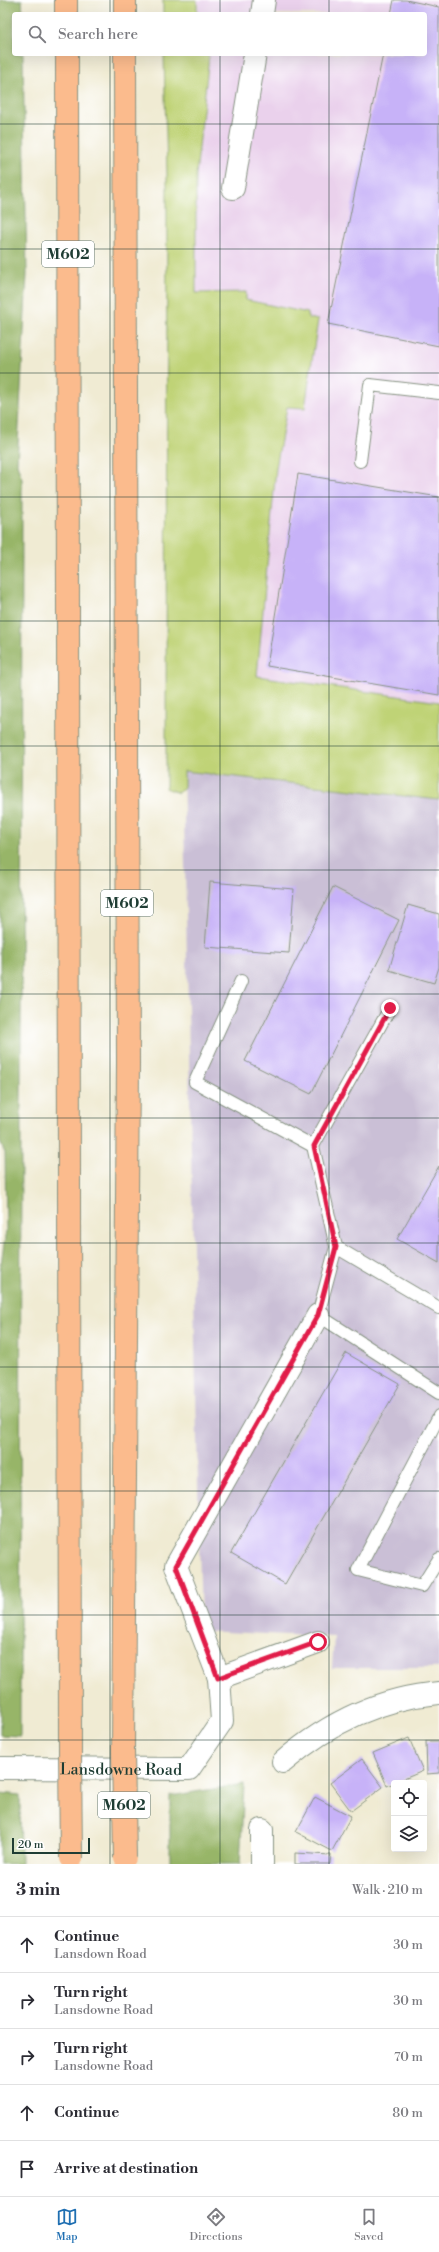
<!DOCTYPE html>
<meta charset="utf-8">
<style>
body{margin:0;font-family:"Libre Bodoni",serif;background:#f7f7f7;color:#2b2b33}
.controls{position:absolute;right:12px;bottom:12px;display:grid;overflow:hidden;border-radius:4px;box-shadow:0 4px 16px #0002}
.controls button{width:36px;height:36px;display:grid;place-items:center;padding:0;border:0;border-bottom:1px solid #e1e1e2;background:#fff;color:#2b2b33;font:20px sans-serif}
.scale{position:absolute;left:12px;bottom:10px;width:78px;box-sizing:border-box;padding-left:4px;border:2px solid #1f3d34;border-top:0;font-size:11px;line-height:14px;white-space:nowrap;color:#1f3d34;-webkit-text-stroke:3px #fff;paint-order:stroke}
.stop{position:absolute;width:12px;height:12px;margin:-9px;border:3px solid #e11d48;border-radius:50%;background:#fff}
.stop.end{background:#e11d48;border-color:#fff;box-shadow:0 1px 4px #0008}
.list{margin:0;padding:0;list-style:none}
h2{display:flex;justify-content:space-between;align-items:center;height:52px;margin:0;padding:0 16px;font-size:17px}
h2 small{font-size:13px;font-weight:400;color:#7c7c81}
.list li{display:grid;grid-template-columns:26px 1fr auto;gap:12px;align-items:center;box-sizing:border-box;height:56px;padding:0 16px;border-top:1px solid #e1e1e2}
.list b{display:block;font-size:15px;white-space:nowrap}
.list p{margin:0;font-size:13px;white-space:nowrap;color:#7c7c81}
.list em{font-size:13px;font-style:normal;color:#7c7c81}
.icon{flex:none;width:22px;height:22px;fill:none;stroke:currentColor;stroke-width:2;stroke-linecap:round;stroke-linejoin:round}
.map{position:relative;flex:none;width:439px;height:1864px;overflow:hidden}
.search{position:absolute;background:#fff;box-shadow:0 4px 16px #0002;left:12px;right:12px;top:12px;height:44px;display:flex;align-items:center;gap:10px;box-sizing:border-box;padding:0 14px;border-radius:4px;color:#7c7c81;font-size:15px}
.sheet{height:332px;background:#fff}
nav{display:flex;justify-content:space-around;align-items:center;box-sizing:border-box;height:56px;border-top:1px solid #e1e1e2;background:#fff;font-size:11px;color:#7c7c81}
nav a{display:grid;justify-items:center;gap:2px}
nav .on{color:#1f6fb2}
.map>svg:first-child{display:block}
</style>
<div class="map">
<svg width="439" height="1864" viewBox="0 0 439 1864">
<rect width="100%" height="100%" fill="#fff"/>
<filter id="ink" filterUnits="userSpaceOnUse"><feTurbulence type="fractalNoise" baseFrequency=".025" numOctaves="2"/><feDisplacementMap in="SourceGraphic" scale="8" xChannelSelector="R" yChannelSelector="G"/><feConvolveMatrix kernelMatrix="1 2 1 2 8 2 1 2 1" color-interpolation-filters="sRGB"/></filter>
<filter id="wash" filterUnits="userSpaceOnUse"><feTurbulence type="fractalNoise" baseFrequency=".012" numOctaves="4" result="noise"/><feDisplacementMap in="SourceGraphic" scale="16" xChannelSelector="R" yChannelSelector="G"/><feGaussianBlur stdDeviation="0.9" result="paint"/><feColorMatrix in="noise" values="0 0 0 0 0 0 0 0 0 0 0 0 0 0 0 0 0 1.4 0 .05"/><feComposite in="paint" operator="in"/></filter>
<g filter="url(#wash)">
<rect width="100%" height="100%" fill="#f0ebd3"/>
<path fill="#ead1ec" d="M 198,0 L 439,0 L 439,702 L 257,676 L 276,468 L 287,406 L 304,408 L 308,313 L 246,300 L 196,293 L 196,175 L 209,56 L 203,54 L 425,54 L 425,14 L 198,14 Z"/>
<path fill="#cabfd6" d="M 183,770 L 439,800 L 439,1668 L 332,1668 L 334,1637 L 201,1631 Z"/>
<path fill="#bfd376" stroke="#6f8855" d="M 163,0 L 197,0 L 197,14 L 163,14 Z
M 164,54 L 203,54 L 209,56 L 196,175 L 196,293 L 246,292 L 246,300 L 308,313 L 308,318 L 318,320 L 305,408 L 287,407 L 276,468 L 257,676 L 439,702 L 439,800 L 184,771 L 184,787 L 178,793 L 166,788 L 167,174 Z"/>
<path fill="#97b567" stroke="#5b794e" d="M 0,0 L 22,0 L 23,14 L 14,14 L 14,54 L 23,54 L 27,274 L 17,464 L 22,479 L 20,1736 L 0,1735 L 0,1271 L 6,1230 L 5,1153 L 0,1142 Z
M 244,1784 L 240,1864 L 170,1864 L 170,1796 Z
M 0,1793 L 20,1795 L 21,1864 L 0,1864 Z"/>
<g id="blocks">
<path fill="#c7b2f8" d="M 394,0 L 406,0 L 439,7 L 439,346 L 328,324 L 383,54 L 425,54 L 425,14 L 391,14 Z
M 298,474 L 439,497 L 439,695 L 267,666 Z
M 210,882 L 294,889 L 289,953 L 205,947 Z
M 333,887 L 399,920 L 311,1094 L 245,1061 Z
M 408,905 L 439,914 L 439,967 L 434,983 L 389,970 Z
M 439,1166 L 439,1263 L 397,1239 Z
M 346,1353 L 400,1384 L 285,1584 L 231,1553 Z
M 409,1738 L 423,1771 L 387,1786 L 373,1753 Z
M 426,1741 L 439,1741 L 439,1773 L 427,1774 Z
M 362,1759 L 383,1787 L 351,1811 L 330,1783 Z
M 315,1797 L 351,1816 L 332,1851 L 296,1832 Z
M 295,1853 L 331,1855 L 330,1864 L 295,1864 Z"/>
</g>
</g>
<g filter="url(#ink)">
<use href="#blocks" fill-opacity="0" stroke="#889484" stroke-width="1"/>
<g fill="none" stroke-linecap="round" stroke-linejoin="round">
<defs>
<path id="lane" d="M 360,461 L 370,385 L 439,393
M 241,981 L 195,1082 L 313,1146
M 390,1008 L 313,1146 L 336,1247 L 318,1315 L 439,1393
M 336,1247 L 439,1308
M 439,1416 L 358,1570 L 422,1586 L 439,1559"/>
<g id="street">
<path d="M 262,14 L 264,0"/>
<path d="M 233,188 L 255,54"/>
<path d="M 219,1678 L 318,1642"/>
<path d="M 283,1762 C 328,1723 379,1698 439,1693"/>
<path id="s1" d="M 0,1768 L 189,1769 L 222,1721 L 219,1678 L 176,1566 L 318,1315"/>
<path d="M 262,1864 L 262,1830"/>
</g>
<path id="highway" d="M 66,0 L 66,14
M 125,0 L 125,14
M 67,54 L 70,1751
M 123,1751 L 128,1063 L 125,54"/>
</defs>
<use href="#lane" stroke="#889484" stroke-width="14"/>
<use href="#street" stroke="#889484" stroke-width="24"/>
<use href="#highway" stroke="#889484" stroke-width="24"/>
<use href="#lane" stroke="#fff" stroke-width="12"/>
<use href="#street" stroke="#fff" stroke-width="22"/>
<use href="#highway" stroke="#fbbb8d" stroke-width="22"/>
<defs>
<path id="highway-bridge" d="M 70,1751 L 71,1858
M 123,1751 L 125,1858"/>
</defs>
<use href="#highway-bridge" stroke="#889484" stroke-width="24" stroke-linecap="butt"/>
<use href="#highway-bridge" stroke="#fbbb8d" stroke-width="22"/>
</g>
</g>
<g fill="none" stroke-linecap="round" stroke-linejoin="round" filter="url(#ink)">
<path stroke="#e11d48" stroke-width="5" d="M 318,1642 L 218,1678 L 176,1566 L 318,1315 L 336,1247 L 314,1146 L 390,1008"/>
</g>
<path fill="none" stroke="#1f3d34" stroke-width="1" stroke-opacity="0.55" d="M 110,0 L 110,14M 220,0 L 220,14M 329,0 L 329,14M 110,54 L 110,1864M 220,54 L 220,1864M 329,54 L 329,1864M 0,124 L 439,124M 0,249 L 439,249M 0,373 L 439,373M 0,497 L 439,497M 0,621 L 439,621M 0,746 L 439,746M 0,870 L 439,870M 0,994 L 439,994M 0,1118 L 439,1118M 0,1243 L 439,1243M 0,1367 L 439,1367M 0,1491 L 439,1491M 0,1615 L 439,1615M 0,1740 L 439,1740"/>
<g text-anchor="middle" stroke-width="3.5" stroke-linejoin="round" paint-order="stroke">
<g fill="#fff" stroke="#627771" stroke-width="1">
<rect x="42" y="241" width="52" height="26" rx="3"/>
<rect x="101" y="890" width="52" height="26" rx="3"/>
<rect x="98" y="1792" width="52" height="26" rx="3"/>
</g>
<g font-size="15" font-weight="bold" fill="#1f3d34">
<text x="68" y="259">M602</text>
<text x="127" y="908">M602</text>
<text x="124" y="1810">M602</text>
</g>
<g font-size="16" fill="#1f3d34" stroke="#fff">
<text dy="6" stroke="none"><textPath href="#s1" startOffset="121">Lansdowne Road</textPath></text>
</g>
</g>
</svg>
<div class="controls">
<button><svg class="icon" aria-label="locate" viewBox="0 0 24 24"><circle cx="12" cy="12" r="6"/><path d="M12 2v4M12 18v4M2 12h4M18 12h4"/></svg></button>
<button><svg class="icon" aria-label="layers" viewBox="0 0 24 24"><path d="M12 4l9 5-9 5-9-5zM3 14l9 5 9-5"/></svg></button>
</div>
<div class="scale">20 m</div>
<div class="stop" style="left:318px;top:1642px"></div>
<div class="stop end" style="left:390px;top:1008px"></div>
<div class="search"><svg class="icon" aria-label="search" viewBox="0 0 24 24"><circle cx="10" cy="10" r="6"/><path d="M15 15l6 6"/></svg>Search here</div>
</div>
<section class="sheet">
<h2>3 min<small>Walk · 210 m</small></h2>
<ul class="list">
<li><svg class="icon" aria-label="ahead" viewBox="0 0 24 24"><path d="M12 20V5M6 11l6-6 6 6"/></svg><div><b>Continue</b><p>Lansdown Road</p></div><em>30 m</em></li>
<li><svg class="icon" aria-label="right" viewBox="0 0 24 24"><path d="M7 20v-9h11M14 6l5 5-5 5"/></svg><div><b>Turn right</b><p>Lansdowne Road</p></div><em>30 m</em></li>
<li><svg class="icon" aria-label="right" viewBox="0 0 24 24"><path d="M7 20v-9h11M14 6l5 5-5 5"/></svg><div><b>Turn right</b><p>Lansdowne Road</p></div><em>70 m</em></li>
<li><svg class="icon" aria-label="ahead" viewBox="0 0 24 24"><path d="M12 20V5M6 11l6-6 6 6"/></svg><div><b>Continue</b></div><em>80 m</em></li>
<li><svg class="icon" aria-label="arrive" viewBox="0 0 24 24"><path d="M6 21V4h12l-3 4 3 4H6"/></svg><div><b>Arrive at destination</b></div></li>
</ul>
</section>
<nav>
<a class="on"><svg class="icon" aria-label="map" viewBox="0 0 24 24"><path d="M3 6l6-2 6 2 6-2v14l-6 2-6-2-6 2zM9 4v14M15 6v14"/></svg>Map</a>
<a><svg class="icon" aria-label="directions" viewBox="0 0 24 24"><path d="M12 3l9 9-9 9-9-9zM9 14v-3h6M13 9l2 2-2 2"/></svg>Directions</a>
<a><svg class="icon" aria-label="saved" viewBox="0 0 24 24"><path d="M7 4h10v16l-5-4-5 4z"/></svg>Saved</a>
</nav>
